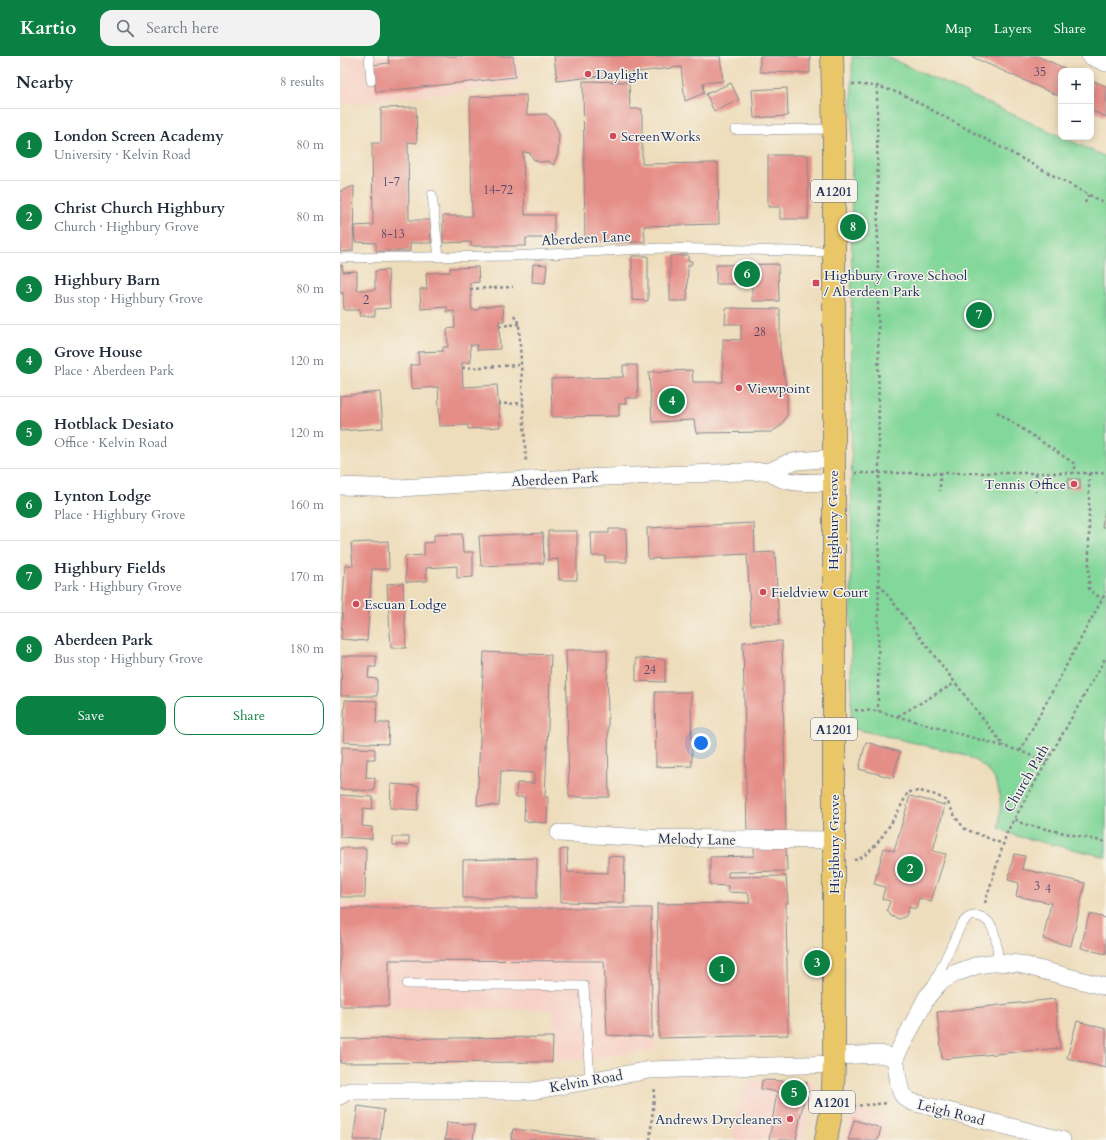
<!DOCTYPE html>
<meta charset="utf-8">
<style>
body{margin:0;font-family:Cardo,serif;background:#f2f2f3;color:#1f2937}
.controls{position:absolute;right:12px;top:12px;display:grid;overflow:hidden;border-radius:8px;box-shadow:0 2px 10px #0003}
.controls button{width:36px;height:36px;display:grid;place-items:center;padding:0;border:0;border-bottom:1px solid #e0e1e3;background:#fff;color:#1f2937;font:20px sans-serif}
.you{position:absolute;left:361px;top:687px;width:14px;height:14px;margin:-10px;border:3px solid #fff;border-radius:50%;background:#1a73e8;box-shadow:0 0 0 6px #1a73e833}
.badge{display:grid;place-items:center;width:26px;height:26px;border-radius:50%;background:#0b8043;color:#fff;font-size:13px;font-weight:700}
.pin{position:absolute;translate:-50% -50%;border:2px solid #fff;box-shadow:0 1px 4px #0006}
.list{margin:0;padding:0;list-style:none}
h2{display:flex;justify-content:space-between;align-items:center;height:52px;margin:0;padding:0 16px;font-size:17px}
h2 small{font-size:13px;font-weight:400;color:#747a83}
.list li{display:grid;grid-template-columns:26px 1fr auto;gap:12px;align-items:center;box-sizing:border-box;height:72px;padding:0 16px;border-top:1px solid #e0e1e3}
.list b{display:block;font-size:15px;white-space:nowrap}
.list p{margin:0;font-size:13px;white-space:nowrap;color:#747a83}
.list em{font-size:13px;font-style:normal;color:#747a83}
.actions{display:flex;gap:8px;padding:12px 16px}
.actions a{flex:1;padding:9px 0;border:1px solid #0b8043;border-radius:12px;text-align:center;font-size:14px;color:#0b8043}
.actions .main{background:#0b8043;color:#fff}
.icon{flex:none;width:22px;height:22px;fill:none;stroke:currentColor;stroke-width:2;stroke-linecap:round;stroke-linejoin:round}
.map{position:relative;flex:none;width:766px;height:1084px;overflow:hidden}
header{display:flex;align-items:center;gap:24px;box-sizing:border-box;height:56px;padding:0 20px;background:#0b8043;color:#fff}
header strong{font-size:19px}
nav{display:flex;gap:22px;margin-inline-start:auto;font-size:14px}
.search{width:280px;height:36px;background:#f2f2f3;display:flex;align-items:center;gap:10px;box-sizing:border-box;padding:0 14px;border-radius:12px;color:#747a83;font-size:15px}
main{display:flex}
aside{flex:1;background:#fff}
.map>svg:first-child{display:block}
</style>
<header>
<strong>Kartio</strong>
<div class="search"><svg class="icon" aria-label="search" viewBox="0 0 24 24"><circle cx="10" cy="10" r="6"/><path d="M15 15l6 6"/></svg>Search here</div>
<nav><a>Map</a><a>Layers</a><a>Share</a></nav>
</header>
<main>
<aside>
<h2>Nearby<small>8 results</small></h2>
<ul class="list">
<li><span class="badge">1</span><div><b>London Screen Academy</b><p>University · Kelvin Road</p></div><em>80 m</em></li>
<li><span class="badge">2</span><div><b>Christ Church Highbury</b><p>Church · Highbury Grove</p></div><em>80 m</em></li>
<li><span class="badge">3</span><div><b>Highbury Barn</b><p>Bus stop · Highbury Grove</p></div><em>80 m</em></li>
<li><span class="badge">4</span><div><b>Grove House</b><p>Place · Aberdeen Park</p></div><em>120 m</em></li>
<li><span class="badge">5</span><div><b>Hotblack Desiato</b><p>Office · Kelvin Road</p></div><em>120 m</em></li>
<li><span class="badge">6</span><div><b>Lynton Lodge</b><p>Place · Highbury Grove</p></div><em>160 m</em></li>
<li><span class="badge">7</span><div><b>Highbury Fields</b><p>Park · Highbury Grove</p></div><em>170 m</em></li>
<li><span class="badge">8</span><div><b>Aberdeen Park</b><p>Bus stop · Highbury Grove</p></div><em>180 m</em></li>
</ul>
<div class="actions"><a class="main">Save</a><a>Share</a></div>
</aside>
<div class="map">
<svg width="766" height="1084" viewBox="0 0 766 1084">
<rect width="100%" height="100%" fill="#f7f3e8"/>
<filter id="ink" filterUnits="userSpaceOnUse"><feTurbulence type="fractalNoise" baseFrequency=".025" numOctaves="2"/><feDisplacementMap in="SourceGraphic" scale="8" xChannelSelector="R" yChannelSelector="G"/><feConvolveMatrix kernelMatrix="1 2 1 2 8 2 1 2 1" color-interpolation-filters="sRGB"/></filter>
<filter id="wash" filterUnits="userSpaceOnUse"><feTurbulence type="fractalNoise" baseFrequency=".012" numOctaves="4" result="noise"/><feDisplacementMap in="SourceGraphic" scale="16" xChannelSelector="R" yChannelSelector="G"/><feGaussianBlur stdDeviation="0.9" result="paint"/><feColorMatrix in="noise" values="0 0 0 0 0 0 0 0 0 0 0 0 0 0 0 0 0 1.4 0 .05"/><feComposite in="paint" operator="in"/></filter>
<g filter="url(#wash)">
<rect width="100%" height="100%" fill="#edb"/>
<path fill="#f7d1c6" d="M 3,0 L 178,0 L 181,28 L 1,49 Z
M 0,848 L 315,849 L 315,994 L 217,1006 L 212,954 L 0,951 Z
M 422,1024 L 467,1026 L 474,1030 L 464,1084 L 391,1084 L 404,1028 Z
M 516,1054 L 519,1054 L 549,1061 L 544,1084 L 505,1084 L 513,1057 Z"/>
<path fill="#82d79a" stroke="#4e837c" d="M 512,0 L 545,0 L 766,101 L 766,801 L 676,780 L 659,772 C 663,734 660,714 622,698 L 511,672 Z"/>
<g id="blocks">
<path fill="#e58d87" d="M 48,0 L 173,0 L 175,21 L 36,36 L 33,9 L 49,7 Z
M 214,0 L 380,0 L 383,25 L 363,27 L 364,37 L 345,45 L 341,11 L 217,25 Z
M 420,0 L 470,0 L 470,17 L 420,16 Z
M 630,0 L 697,0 L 731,15 L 721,15 L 721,41 Z
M 751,24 L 766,30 L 766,61 L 751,54 Z
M 243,25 L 289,26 L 290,53 L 302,53 L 302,108 L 378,107 L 379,168 L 304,170 L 305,186 L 245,186 Z
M 391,27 L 399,44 L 374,55 L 366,38 Z
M 447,32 L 448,60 L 414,62 L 412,34 Z
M 186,39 L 187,59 L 206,58 L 213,64 L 219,78 L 218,98 L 213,109 L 208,105 L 199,106 L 193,103 L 190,97 L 183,96 L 185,159 L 214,159 L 214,182 L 186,182 L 186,190 L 131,190 L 131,186 L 103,187 L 103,160 L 132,160 L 130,41 Z
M 76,51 L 77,87 L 68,86 L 69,164 L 91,164 L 91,187 L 70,187 L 70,195 L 36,195 L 36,187 L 15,186 L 14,170 L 33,169 L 32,87 L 41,87 L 41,52 Z
M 428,99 L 468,99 L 468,163 L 440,163 L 440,151 L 428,151 Z
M 14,130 L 13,195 L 0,196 L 0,135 Z
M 348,199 L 348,205 L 352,205 L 351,209 L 348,209 L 347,245 L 330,245 L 330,200 Z
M 292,200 L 308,200 L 308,245 L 292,244 Z
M 193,208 L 207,209 L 205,227 L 192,226 Z
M 438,208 L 439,245 L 412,245 L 412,228 L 376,228 L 376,209 Z
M 0,209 L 2,209 L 3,216 L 17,215 L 17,234 L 35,234 L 35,215 L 48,214 L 50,252 L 35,253 L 35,260 L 20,260 L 19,254 L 4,254 L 3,237 L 0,237 Z
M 138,211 L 139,226 L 130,227 L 132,254 L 139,254 L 139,251 L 163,249 L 164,265 L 159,265 L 160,293 L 137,294 L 137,289 L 130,289 L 131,306 L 122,307 L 123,331 L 157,329 L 160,371 L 128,373 L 128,369 L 100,370 L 98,331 L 71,333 L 70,309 L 79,309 L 78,296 L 103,295 L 103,291 L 108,291 L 107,273 L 115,272 L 114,255 L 107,256 L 107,251 L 81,253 L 80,233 L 87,233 L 86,217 L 110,216 L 110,212 Z
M 386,252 L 440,253 L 440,296 L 447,337 L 447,359 L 441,370 L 431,376 L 356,377 L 354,364 L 312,366 L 309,316 L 352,314 L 353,326 L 383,326 L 383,283 L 401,284 L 401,268 L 385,268 Z
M 283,309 L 297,309 L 298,342 L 285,342 L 286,348 L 279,348 L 279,360 L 212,361 L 211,323 L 283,321 Z
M 40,336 L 43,372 L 0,375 L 0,340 Z
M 728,423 L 740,423 L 740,433 L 728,433 Z
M 765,453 L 766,453 L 766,471 L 762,471 Z
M 414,467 L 415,497 L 435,496 L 439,568 L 411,569 L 407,498 L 308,503 L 307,472 Z
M 269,473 L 286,473 L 287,506 L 265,506 L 265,500 L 252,500 L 251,477 L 269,477 Z
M 208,475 L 237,475 L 237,524 L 219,524 L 218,503 L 208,504 Z
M 203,477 L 204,507 L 141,510 L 139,480 Z
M 122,478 L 123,496 L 133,496 L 133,521 L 117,522 L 117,510 L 86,512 L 87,525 L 66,526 L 65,500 L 84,499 L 84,487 L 94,486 L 94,479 Z
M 48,485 L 49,513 L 32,513 L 27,585 L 1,583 L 5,509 L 13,510 L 11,487 Z
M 63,527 L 66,592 L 51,592 L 47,528 Z
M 442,585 L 446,777 L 407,778 L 403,586 Z
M 226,594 L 267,594 L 269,741 L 229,741 Z
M 144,596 L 211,599 L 205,741 L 208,741 L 207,767 L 184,765 L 185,741 L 176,741 L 177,727 L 194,727 L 194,717 L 161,715 L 159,750 L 137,749 Z
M 2,600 L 36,600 L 36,611 L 29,611 L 28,622 L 37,623 L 37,640 L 1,640 Z
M 296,602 L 325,603 L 325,626 L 296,625 Z
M 315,636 L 351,636 L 352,710 L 316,711 Z
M 5,644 L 37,645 L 36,667 L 49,667 L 48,688 L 3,686 Z
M 526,686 L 560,696 L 553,722 L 519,713 Z
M 2,691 L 35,693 L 35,703 L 27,703 L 26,721 L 35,722 L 34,735 L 0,733 Z
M 51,728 L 79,730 L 78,754 L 50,752 Z
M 0,739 L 33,741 L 32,753 L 23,752 L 22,770 L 32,771 L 32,783 L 0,781 Z
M 570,740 L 605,749 L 593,795 L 606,798 L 591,846 L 579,842 L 576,853 L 569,851 L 566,860 L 559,863 L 551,860 L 547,854 L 550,845 L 542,843 L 545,831 L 534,828 L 544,792 L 554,795 Z
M 53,781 L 69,781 L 69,789 L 53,789 Z
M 446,788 L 447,815 L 388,816 L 388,821 L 446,820 L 448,847 L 446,847 L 448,979 L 319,982 L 317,848 L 410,847 L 408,837 L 388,836 L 388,830 L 370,829 L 370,801 L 414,800 L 414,789 Z
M 0,792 L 26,792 L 25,841 L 0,841 Z
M 227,793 L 228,816 L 268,817 L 268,800 L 285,801 L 284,847 L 221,846 L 220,794 Z
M 674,798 L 685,800 L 682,813 L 745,827 L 731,890 L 703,883 L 711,847 L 676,840 L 679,827 L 668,824 Z
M 197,802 L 197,842 L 123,842 L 123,804 Z
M 0,852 L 311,852 L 312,981 L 267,979 L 264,905 L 49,904 L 49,950 L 0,950 Z
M 749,858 L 766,862 L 766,898 L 741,892 Z
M 715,943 L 720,992 L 602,1003 L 597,956 Z
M 737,965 L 766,973 L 766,1012 L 727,1002 Z
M 213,981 L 212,1006 L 0,1007 L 0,983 Z
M 422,1024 L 467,1026 L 456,1084 L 429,1084 L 437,1036 L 421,1033 Z
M 18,1050 L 44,1054 L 40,1084 L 13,1084 Z
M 514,1064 L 541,1072 L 538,1084 L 508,1084 Z
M 107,1066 L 135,1069 L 133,1084 L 105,1084 Z
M 173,1073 L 261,1083 L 261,1084 L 171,1084 Z"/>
</g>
</g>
<g filter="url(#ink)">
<use href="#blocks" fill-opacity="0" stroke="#84868c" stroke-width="1"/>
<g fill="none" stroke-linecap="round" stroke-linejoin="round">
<defs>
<path id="service" d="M 29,0 L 31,25
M 395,74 L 494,73
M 92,139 L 99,201
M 0,202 L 171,200 L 322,192 L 494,196
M 594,927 L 621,869 C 626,863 629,859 637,860 C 657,863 657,890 658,906
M 67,928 L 244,930 L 250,1024"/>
<path id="minor" d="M 750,0 L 766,7
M 493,402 L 458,405 L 448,407 L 431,415 C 433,417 435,419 438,421 C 451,429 478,426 494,426
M 0,430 L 60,432 L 187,424 L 431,415
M 219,777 L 308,782 L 494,784
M 494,1000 L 540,998 L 555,1002 L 587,941 L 600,926 L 616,917 L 638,909 L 658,906 L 679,908 L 766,931
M 555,1002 C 557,1011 558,1030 562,1038 C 564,1042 568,1044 572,1046 L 722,1084
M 0,1040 L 4,1037 L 10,1035 L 192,1035 L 310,1014 L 494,1008"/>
<path id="primary" d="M 486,1084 L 492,1051 L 494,1008 L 494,73 L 492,0"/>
</defs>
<use href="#service" stroke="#84868c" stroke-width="10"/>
<use href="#minor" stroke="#84868c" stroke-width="18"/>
<use href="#primary" stroke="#84868c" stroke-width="24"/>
<path stroke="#84868c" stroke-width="2.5" stroke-dasharray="3 3" stroke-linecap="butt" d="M 512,28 L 537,30 L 562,38 L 766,148
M 537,30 L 539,416 L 538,655
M 745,147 L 748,139
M 130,233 L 173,231
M 174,259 L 179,268 L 186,406
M 159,270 L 179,268
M 122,312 L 181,309
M 158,348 L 183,347
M 657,356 L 735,408 L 735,417
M 600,416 L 600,435
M 515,417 L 766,417
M 696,417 L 696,436
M 749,417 L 749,534 L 762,543
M 539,528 L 664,690
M 515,654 L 538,655 L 680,695 L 707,706
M 558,660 L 615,627
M 680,695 L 766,536
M 675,763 L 683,768 L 766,786
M 514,804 C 534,802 560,753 568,736 L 580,735 L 596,739 L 607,745 L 616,762 L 625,773 L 663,788
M 645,847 L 667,776 L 766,601
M 513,1050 L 548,1047
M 310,1084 L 315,1031"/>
<use href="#service" stroke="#fff" stroke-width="9"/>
<use href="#minor" stroke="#fff" stroke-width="17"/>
<use href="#primary" stroke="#e9c769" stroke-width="22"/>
</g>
</g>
<g fill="#d1495b" stroke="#f7f3e8" stroke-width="1.5">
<circle cx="248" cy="18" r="4"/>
<circle cx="273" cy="80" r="4"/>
<rect x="472" y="223" width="8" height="8" rx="2"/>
<circle cx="399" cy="332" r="4"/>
<circle cx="734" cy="428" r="4"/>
<circle cx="423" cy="536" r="4"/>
<circle cx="16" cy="548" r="4"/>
<circle cx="450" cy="1063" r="4"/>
</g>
<g text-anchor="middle" stroke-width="3" stroke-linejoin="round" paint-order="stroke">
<g font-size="12" fill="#4e4668">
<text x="700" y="20">35</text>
<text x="51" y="130">1-7</text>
<text x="158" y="138">14-72</text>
<text x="53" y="182">8-13</text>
<text x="26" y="248">2</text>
<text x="420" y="280">28</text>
<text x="310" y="618">24</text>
<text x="697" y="834">3</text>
<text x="708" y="837">4</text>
</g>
<g fill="#f7f3e8" stroke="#5d6a87" stroke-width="1">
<rect x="471" y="124" width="46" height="22" rx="3"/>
<rect x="471" y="662" width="46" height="22" rx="3"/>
<rect x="469" y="1035" width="46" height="22" rx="3"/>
</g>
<g font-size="13" font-weight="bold" fill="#1b2f5e">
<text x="494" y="140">A1201</text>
<text x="494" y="678">A1201</text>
<text x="492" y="1051">A1201</text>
</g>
<g font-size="14" fill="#1b2f5e" stroke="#f7f3e8" text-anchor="start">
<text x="256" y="23">Daylight</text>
<text x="281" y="85">ScreenWorks</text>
<text x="484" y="224">Highbury Grove School<tspan x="484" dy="16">/ Aberdeen Park</tspan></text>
<text x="407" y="337">Viewpoint</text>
<text x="726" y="433" text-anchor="end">Tennis Office</text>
<text x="431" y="541">Fieldview Court</text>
<text x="24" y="553">Escuan Lodge</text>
<text x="442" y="1068" text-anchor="end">Andrews Drycleaners</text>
</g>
<g font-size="14" fill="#1b2f5e" stroke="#f7f3e8">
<text transform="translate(246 182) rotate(-3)" y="5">Aberdeen Lane</text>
<text transform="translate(215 423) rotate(-3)" y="5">Aberdeen Park</text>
<text transform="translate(493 464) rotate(-90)" y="5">Highbury Grove</text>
<text transform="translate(686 722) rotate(-60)" y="5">Church Path</text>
<text transform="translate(357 783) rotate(1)" y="5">Melody Lane</text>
<text transform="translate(494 788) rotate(-90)" y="5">Highbury Grove</text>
<text transform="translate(246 1025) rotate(-10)" y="5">Kelvin Road</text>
<text transform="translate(611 1056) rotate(14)" y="5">Leigh Road</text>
</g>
</g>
</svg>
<div class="controls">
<button>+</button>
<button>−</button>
</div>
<div class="you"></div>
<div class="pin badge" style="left:382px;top:913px">1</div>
<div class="pin badge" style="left:570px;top:813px">2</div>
<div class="pin badge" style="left:477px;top:907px">3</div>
<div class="pin badge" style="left:332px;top:345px">4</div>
<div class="pin badge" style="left:454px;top:1037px">5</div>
<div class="pin badge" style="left:407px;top:218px">6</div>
<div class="pin badge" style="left:639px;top:259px">7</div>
<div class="pin badge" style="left:513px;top:171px">8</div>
</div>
</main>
